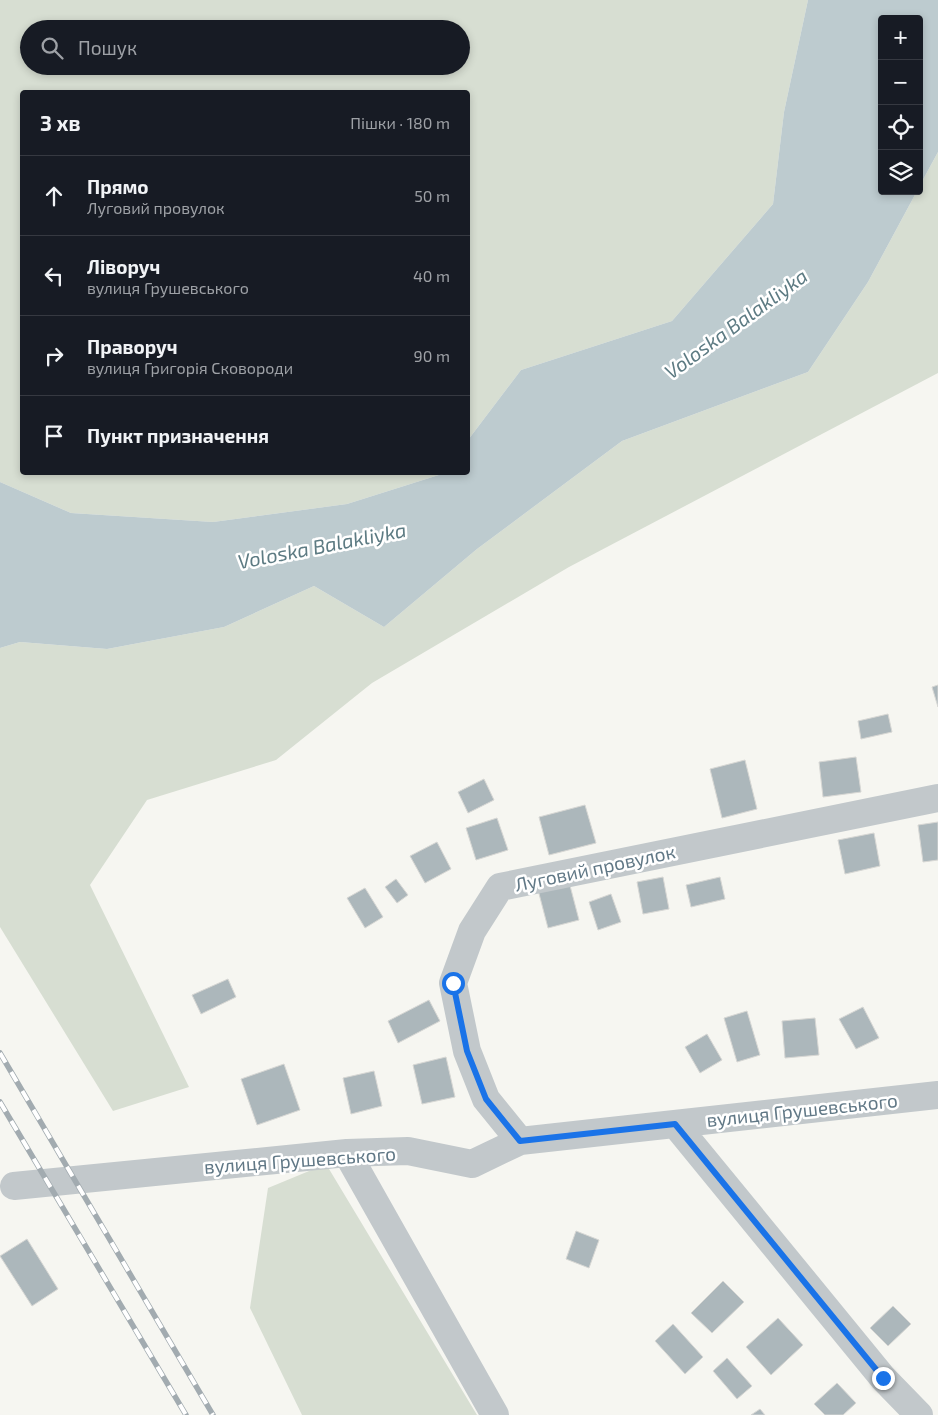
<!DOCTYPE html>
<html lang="uk">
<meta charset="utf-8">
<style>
body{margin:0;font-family:"Exo 2",sans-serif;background:#242831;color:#f1f3f6}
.controls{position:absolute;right:15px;top:15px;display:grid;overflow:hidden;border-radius:5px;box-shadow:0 2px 8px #0003}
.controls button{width:45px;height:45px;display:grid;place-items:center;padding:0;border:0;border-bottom:1px solid #363941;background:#171b24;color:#f1f3f6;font:25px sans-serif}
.stop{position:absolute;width:15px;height:15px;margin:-11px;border:4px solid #1a73e8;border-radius:50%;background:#fff}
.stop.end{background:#1a73e8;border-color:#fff;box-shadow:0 1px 5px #0008}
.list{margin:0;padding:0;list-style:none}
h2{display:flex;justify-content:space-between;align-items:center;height:65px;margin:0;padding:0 20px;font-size:21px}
h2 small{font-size:16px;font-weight:400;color:#9ea1a6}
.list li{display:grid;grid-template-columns:32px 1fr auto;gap:15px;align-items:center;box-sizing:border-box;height:80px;padding:0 20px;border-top:1px solid #363941}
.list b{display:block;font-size:19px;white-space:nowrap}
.list p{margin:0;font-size:16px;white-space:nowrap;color:#9ea1a6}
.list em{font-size:16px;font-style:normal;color:#9ea1a6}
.icon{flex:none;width:28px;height:28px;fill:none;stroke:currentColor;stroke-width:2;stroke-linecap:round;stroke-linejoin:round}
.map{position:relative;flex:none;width:938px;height:1415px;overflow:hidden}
.search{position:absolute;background:#171b24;box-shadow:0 2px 8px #0003;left:20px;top:20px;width:450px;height:55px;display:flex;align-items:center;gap:12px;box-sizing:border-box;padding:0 18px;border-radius:28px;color:#9ea1a6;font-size:19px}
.panel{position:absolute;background:#171b24;box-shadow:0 2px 8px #0003;left:20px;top:90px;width:450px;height:385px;border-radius:5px}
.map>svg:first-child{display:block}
</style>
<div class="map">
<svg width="938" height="1415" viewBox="0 0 938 1415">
<rect width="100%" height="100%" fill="#f6f6f1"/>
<path fill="#d7ded2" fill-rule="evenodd" d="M 0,0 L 808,0 L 784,112 L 773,204 L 672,321 L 521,370 L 468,440 L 468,92 L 22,92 L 22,472 L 443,473 L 442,474 L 347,504 L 213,522 L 71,513 L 0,482 ZM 29,29 L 461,29 L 461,66 L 29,66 Z
M 938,152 L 938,373 L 569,567 L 372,683 L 276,760 L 147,800 L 90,885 L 189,1087 L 113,1111 L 0,927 L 0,648 L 20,642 L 107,649 L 224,627 L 314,586 L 384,627 L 477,549 L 622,441 L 808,372 L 868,282 L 917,191 L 919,191 L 919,187 Z
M 326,1164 L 477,1415 L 302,1415 L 250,1308 L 268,1188 Z"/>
<path fill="#bdcbcf" d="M 808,0 L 938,0 L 938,152 L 919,187 L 919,19 L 882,19 L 882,191 L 917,191 L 868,282 L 808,372 L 622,441 L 477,549 L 384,627 L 314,586 L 224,627 L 107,649 L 20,642 L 0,648 L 0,482 L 71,513 L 213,522 L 347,504 L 442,474 L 443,473 L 468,472 L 468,440 L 521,370 L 672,321 L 773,204 L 784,112 Z"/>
<path fill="#acb7bb" stroke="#d7d7d4" d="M 938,685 L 938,707 L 932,687 Z
M 888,714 L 892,732 L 861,739 L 858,721 Z
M 856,757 L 861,792 L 823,797 L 819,762 Z
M 745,760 L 757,809 L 722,818 L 710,769 Z
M 484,779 L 494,800 L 468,813 L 458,792 Z
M 585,805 L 596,843 L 549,855 L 539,817 Z
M 497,818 L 508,850 L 476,860 L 466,828 Z
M 938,822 L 938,860 L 923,862 L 918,825 Z
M 874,833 L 880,866 L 845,874 L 838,840 Z
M 437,842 L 451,869 L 425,883 L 410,856 Z
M 663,877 L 669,909 L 643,914 L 637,882 Z
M 720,877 L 725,899 L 691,907 L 686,885 Z
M 568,878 L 579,920 L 548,928 L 537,886 Z
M 396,879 L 408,895 L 397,903 L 385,887 Z
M 365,888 L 383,917 L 365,928 L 347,898 Z
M 611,894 L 621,922 L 598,930 L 589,902 Z
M 228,979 L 236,997 L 201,1014 L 192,995 Z
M 429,1000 L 440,1021 L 398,1043 L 388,1021 Z
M 863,1007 L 879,1038 L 856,1049 L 839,1019 Z
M 747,1011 L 760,1055 L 737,1062 L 724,1018 Z
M 815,1018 L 819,1055 L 785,1058 L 782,1021 Z
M 707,1034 L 722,1060 L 700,1073 L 685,1047 Z
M 446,1057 L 455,1097 L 422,1104 L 413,1065 Z
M 284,1064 L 300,1110 L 257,1125 L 241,1079 Z
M 374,1071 L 382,1106 L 351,1114 L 343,1078 Z
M 576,1231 L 599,1240 L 589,1268 L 566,1259 Z
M 27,1239 L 58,1289 L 32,1306 L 0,1256 Z
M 723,1281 L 744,1302 L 712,1333 L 691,1313 Z
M 893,1306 L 911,1324 L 888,1346 L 870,1328 Z
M 778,1318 L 803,1345 L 771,1375 L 746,1347 Z
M 673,1324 L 703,1357 L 685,1374 L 655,1341 Z
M 727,1358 L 752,1386 L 737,1399 L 713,1371 Z
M 837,1383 L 856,1403 L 843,1415 L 825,1415 L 814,1404 Z
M 760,1409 L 765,1415 L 751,1415 Z"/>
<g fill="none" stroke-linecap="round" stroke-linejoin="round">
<path stroke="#c2c8cb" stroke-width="28" d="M 675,1124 L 883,1378 L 919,1415
M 520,1141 L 486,1099 L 467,1051 L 453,983 L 472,931 L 500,887 L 938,798
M 347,1153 L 495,1415
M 14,1186 L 347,1153 L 408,1151 L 472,1164 L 520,1141 L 938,1095"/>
<defs>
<path id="rail" d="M 0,1053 L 213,1415
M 0,1102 L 186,1415"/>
</defs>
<use href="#rail" stroke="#a2abb0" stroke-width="5.5"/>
<use href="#rail" stroke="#fff" stroke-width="4" stroke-dasharray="11" stroke-linecap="butt"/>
</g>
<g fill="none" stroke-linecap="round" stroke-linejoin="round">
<path stroke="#1a73e8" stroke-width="6" d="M 453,983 L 467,1051 L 486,1099 L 520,1141 L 675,1124 L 883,1378"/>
</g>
<g text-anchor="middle" stroke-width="5" stroke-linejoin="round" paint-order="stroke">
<g font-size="19" fill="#617886" stroke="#fff">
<text transform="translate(595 868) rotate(-12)" y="7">Луговий провулок</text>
<text transform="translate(802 1110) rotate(-6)" y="7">вулиця Грушевського</text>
<text transform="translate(300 1160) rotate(-4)" y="7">вулиця Грушевського</text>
</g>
<g font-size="20" font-style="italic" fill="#5d7b83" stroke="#fff">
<text transform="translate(736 324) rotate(-36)" y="7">Voloska Balakliyka</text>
<text transform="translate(322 546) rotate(-11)" y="7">Voloska Balakliyka</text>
</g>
</g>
</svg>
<div class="controls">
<button>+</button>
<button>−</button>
<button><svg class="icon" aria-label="locate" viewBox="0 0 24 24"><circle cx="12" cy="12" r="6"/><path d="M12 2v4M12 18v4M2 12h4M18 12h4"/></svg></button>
<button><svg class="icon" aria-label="layers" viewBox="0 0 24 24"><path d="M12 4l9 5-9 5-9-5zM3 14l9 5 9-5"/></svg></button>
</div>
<div class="stop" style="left:453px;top:983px"></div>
<div class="stop end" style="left:883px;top:1378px"></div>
<div class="search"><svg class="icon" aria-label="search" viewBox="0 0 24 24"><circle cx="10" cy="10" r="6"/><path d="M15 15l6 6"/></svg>Пошук</div>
<section class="panel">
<h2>3 хв<small>Пішки · 180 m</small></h2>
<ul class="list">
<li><svg class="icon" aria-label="ahead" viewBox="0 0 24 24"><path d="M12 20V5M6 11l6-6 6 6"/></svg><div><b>Прямо</b><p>Луговий провулок</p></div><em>50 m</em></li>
<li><svg class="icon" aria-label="left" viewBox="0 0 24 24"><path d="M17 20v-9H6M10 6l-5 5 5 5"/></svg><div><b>Ліворуч</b><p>вулиця Грушевського</p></div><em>40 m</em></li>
<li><svg class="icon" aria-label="right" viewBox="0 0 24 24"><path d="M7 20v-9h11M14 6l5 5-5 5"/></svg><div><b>Праворуч</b><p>вулиця Григорія Сковороди</p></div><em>90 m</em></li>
<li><svg class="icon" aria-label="arrive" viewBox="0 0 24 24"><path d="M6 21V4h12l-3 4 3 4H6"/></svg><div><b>Пункт призначення</b></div></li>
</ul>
</section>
</div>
